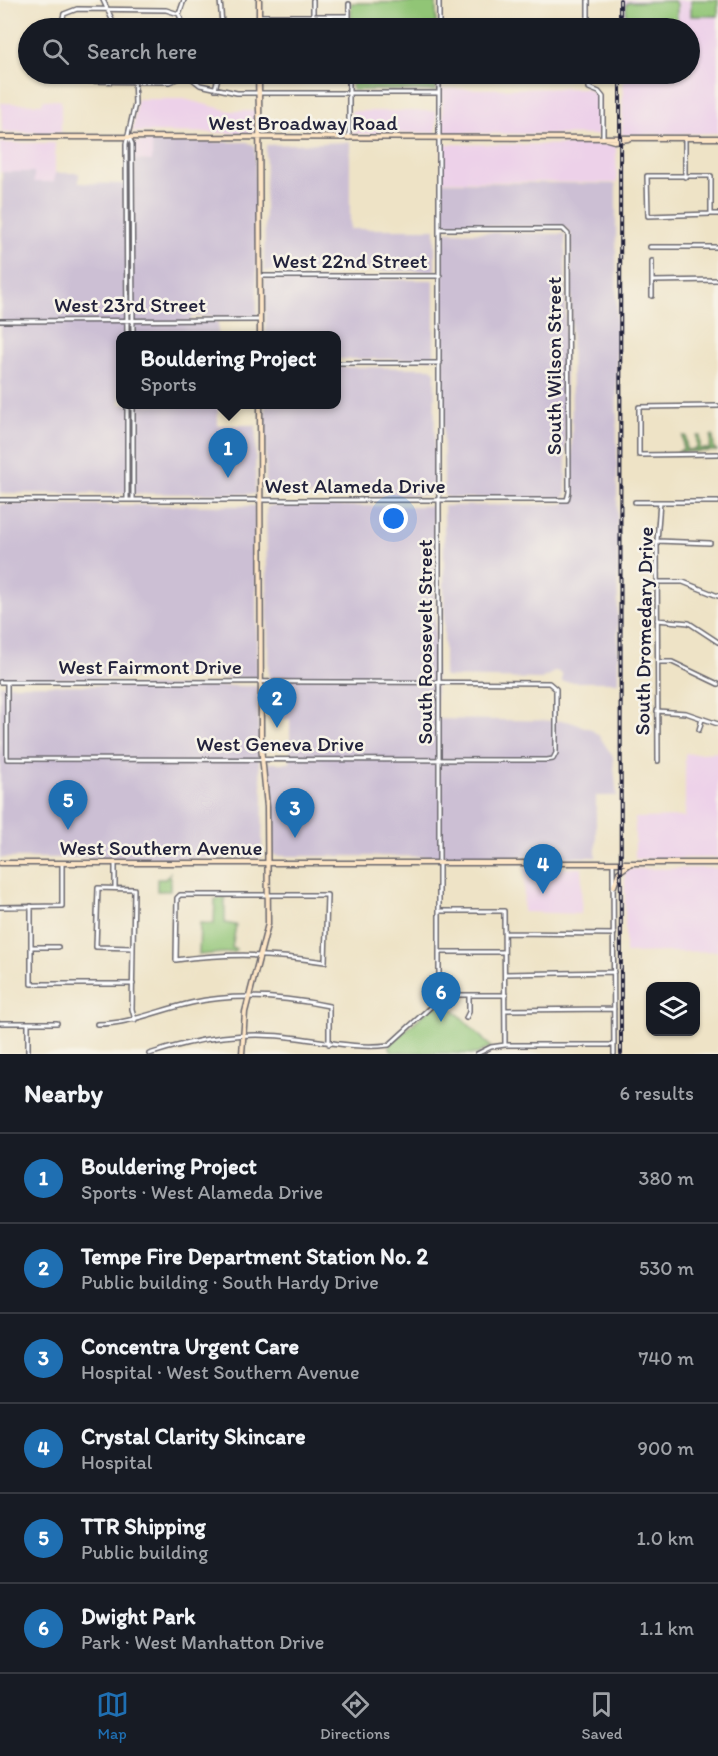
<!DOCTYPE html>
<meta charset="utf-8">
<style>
body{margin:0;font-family:Itim,sans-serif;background:#20242c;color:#f1f3f6}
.controls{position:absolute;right:18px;bottom:18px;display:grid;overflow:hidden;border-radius:12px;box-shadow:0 2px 4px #0004}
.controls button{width:54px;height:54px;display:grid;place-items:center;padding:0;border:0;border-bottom:2px solid #363941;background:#171b24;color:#f1f3f6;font:30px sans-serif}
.you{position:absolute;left:394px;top:519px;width:21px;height:21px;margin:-15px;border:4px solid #fff;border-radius:50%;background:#1a73e8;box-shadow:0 0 0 9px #1a73e833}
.badge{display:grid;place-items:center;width:39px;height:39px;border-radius:50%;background:#1f6fb2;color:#fff;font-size:20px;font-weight:700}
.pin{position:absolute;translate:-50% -50px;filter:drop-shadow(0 2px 3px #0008)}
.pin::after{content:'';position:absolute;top:32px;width:21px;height:18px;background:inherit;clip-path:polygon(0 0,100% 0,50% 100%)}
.popup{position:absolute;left:116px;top:331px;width:225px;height:78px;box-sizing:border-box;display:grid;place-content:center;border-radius:12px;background:#171b24;filter:drop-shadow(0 2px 4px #0005);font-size:20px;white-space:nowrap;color:#9ea1a6}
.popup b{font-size:22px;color:#f1f3f6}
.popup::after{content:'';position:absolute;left:50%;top:100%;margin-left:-12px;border:12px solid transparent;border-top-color:#171b24}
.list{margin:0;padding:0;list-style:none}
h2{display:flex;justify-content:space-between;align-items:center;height:78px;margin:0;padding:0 24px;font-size:26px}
h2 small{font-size:20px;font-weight:400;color:#9ea1a6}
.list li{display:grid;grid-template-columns:39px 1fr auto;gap:18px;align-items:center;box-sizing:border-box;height:90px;padding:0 24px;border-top:2px solid #363941}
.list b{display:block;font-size:22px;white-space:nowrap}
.list p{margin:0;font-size:20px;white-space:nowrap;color:#9ea1a6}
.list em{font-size:20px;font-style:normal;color:#9ea1a6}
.icon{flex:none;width:33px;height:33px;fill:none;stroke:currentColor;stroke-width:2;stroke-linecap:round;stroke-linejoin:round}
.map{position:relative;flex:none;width:718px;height:1054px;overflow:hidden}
.search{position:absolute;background:#171b24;box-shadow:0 2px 4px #0004;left:18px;right:18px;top:18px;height:66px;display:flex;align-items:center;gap:15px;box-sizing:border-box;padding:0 21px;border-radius:33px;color:#9ea1a6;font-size:22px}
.sheet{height:618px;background:#171b24}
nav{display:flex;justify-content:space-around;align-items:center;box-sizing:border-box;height:84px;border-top:2px solid #363941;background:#171b24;font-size:16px;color:#9ea1a6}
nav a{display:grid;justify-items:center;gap:3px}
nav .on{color:#1f6fb2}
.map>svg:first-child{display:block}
</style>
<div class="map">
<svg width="718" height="1054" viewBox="0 0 718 1054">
<rect width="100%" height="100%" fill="#f7f3e8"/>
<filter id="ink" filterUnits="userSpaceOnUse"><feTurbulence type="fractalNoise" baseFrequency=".0167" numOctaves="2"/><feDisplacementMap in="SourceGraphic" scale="12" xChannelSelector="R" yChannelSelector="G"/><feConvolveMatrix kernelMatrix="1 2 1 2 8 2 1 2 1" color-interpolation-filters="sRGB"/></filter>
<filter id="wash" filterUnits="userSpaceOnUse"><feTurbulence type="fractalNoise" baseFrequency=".008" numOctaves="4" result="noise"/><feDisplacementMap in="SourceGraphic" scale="24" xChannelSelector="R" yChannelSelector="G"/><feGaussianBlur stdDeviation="1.35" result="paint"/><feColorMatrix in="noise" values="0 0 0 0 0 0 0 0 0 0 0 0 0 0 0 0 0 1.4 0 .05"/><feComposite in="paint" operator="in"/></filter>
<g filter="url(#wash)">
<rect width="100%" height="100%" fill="#eee3c6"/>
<path fill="#edd1e9" d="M 623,0 L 718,0 L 718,133 L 622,135 L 623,74 L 690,74 L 690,28 L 623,28 Z
M 586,88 L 600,97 L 598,135 L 443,133 L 442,89 Z
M 137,99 L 184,99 L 231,111 L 255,111 L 255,131 L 252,133 L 133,132 Z
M 43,100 L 61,100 L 61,133 L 2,132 L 1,103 L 42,104 Z
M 351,111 L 436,111 L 436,133 L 355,134 L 352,132 Z
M 137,142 L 152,142 L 152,161 L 134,160 L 133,146 Z
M 0,143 L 55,143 L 55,182 L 34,182 L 33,172 L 0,172 Z
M 442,144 L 616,145 L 617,183 L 442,181 Z
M 718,752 L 718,858 L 635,859 L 635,818 L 685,817 L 685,754 Z
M 525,868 L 582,868 L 581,914 L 523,912 Z
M 718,868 L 718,951 L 625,953 L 625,869 Z"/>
<path fill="#ccbfd4" d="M 152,142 L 247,142 L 255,146 L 257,314 L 255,317 L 191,317 L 191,321 L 218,321 L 218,335 L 120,336 L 120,404 L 218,405 L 218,425 L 256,425 L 255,494 L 0,493 L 2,172 L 34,172 L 34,182 L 54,182 L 55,173 L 79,173 L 79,183 L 125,184 L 126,206 L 133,206 L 134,160 L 152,161 Z
M 350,142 L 350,229 L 435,229 L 435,271 L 264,271 L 266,145 Z
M 442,182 L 616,184 L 618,682 L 562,682 L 562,674 L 556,671 L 541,679 L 444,677 L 444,506 L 563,504 L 572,496 L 571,236 L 567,229 L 562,227 L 446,226 L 442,222 Z
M 447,232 L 565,234 L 566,494 L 564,498 L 450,498 L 444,496 L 442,236 Z
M 265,279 L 434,280 L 434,359 L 336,359 L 336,336 L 266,335 Z
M 336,367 L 431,368 L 435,372 L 434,495 L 270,495 L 266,489 L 265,405 L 336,404 Z
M 0,504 L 255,506 L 257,678 L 0,679 Z
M 431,506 L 434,511 L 436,719 L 567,721 L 591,729 L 600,737 L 613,757 L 617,796 L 596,796 L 596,857 L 276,856 L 272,854 L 272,797 L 266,763 L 290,763 L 290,719 L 269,719 L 266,509 L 269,506 Z
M 0,685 L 255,686 L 258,688 L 259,763 L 263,797 L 262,858 L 0,858 Z"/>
<path fill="#91c576" stroke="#5a7458" stroke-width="1.5" d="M 691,0 L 718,0 L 718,16 L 691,16 Z
M 674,1 L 677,4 L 677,28 L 624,28 L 623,17 L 626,17 L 626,4 L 629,2 Z
M 436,2 L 436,28 L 351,28 L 351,3 Z
M 351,74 L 436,74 L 436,91 L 352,90 Z
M 683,436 L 686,436 L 686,450 L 697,449 L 697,436 L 700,436 L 700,449 L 710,449 L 711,436 L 713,436 L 714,449 L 718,451 L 678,452 L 683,449 Z
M 170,873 L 170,891 L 157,891 L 157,879 L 166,879 Z
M 225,897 L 225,923 L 236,925 L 232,948 L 236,949 L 235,952 L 199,955 L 200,923 L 214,924 L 215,899 Z
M 439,995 L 491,1047 L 477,1054 L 392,1052 L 389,1045 L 436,1003 Z"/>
</g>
<g filter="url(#ink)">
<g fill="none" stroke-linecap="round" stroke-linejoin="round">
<defs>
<path id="street" d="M 103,0 L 116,28
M 184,0 L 179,14 L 184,28
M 220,0 L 222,24 L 259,25
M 313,0 L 313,16
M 588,0 L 588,28
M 349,4 L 349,28
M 64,14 L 77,9 L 166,10 L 179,14
M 259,16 L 349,16
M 60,28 L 64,14
M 439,28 L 439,0
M 63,74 L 77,81 L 169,82 L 187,75
M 186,74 L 200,85 L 237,93 L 439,93
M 349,74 L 349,138
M 588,74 L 589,88 L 599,92 L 603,97 L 603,138
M 215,89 L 219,74
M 129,137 L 132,144 L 133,336
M 685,138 L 685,177
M 711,214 L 711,176 L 647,176 L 648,216 L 711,214 L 718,214
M 650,247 L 718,247
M 652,261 L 652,296
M 260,276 L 440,276
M 652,281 L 718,280
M 0,321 L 259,320
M 127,336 L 126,144 L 135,104 L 134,74
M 336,363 L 440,363
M 127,404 L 127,500
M 133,404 L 133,500
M 718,406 L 639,407 L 639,455 L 718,454
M 0,500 L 567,500 L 569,492 L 568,234 L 563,229 L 440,229
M 635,502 L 718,502
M 657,541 L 710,543
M 657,582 L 683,582 L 718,596
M 657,620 L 689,623 L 718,642
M 658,662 L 672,662 L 718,684
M 0,682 C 183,682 366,681 549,683 L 556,689 L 556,753 L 553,759 L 547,760 L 7,759 L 7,682
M 657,711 L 686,713 L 718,724
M 699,730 L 702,719
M 658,761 L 657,541 L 660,502
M 115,863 L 115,888
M 613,863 L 614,1054
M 180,895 L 327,895 L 325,962 C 275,954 226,953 176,960 L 177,898 Z
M 31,906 L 31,984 L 133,984
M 0,907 L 62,906 L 62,863
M 440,911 L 504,911 L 505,1045
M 505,933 L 614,934
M 31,947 L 58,947
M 133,948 L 96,947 L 98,888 L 134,889 L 132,1009 L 135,1020
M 440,952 L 504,952
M 505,974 L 614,972
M 439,995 L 506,995
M 505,1010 L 614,1009
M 466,1018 L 469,1012 L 469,995
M 0,1023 L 57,1023
M 28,1023 L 28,1054
M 97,1024 C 130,1024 159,1010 191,1003 C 236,993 285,997 329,1006 L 329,1044
M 149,1054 C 199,1038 245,1030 298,1038 C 329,1042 358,1049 389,1045 L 436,1002 L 439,995 L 439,74
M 477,1054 L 491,1047 L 505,1045 L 614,1045"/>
<path id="secondary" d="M 259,0 L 259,28
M 259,74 L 260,336
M 258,77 L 259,111
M 0,137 L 718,138
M 607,139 L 614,141 L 628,139
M 0,863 L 718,863
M 614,886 L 619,872 L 630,864
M 242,1054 L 245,1012 L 268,924 L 267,807 L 261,746 L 260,404"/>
</defs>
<use href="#street" stroke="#69666c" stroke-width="6"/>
<use href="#secondary" stroke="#69666c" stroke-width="7"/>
<use href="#street" stroke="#fff" stroke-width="3"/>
<use href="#secondary" stroke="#fde5c5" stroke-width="4"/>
<defs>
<path id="rail" d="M 620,0 L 620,28
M 620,74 L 621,1054"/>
</defs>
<use href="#rail" stroke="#22223b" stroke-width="4"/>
<use href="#rail" stroke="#f7f3e8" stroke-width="1.5" stroke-dasharray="4.5" stroke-linecap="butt"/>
</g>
</g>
<g text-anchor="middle" stroke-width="5" stroke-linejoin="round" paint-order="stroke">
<g font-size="21" fill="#22223b" stroke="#f7f3e8">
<text x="303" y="130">West Broadway Road</text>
<text x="350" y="268">West 22nd Street</text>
<text x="130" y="312">West 23rd Street</text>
<text transform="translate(554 366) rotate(-90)" y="7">South Wilson Street</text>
<text x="355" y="493">West Alameda Drive</text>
<text transform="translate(644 631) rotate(-89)" y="7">South Dromedary Drive</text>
<text transform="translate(425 642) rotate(-90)" y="7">South Roosevelt Street</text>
<text x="150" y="674">West Fairmont Drive</text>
<text x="280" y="751">West Geneva Drive</text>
<text x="161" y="855">West Southern Avenue</text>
</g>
</g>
</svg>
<div class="controls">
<button><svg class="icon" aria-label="layers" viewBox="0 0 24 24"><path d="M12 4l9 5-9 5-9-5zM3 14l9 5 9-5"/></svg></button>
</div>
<div class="you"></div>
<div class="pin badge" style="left:228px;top:478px">1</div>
<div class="popup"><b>Bouldering Project</b>Sports</div>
<div class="pin badge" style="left:277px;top:728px">2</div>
<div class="pin badge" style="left:295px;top:838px">3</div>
<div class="pin badge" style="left:543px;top:894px">4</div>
<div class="pin badge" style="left:68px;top:830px">5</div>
<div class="pin badge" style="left:441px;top:1022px">6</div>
<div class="search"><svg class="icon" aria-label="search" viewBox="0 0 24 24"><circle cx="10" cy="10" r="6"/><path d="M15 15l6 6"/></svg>Search here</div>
</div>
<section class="sheet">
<h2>Nearby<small>6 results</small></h2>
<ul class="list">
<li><span class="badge">1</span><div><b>Bouldering Project</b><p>Sports · West Alameda Drive</p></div><em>380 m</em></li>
<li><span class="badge">2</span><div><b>Tempe Fire Department Station No. 2</b><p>Public building · South Hardy Drive</p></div><em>530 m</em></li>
<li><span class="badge">3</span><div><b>Concentra Urgent Care</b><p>Hospital · West Southern Avenue</p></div><em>740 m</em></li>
<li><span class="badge">4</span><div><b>Crystal Clarity Skincare</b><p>Hospital</p></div><em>900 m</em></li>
<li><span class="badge">5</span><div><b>TTR Shipping</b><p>Public building</p></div><em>1.0 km</em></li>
<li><span class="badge">6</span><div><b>Dwight Park</b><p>Park · West Manhatton Drive</p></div><em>1.1 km</em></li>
</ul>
</section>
<nav>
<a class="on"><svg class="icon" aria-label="map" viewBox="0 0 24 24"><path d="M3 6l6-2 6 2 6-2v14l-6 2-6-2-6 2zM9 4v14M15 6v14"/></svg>Map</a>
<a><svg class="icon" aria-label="directions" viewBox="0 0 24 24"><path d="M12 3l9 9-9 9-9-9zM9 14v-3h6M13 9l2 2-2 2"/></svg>Directions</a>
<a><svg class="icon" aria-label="saved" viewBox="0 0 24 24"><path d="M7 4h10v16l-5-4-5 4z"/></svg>Saved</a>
</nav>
